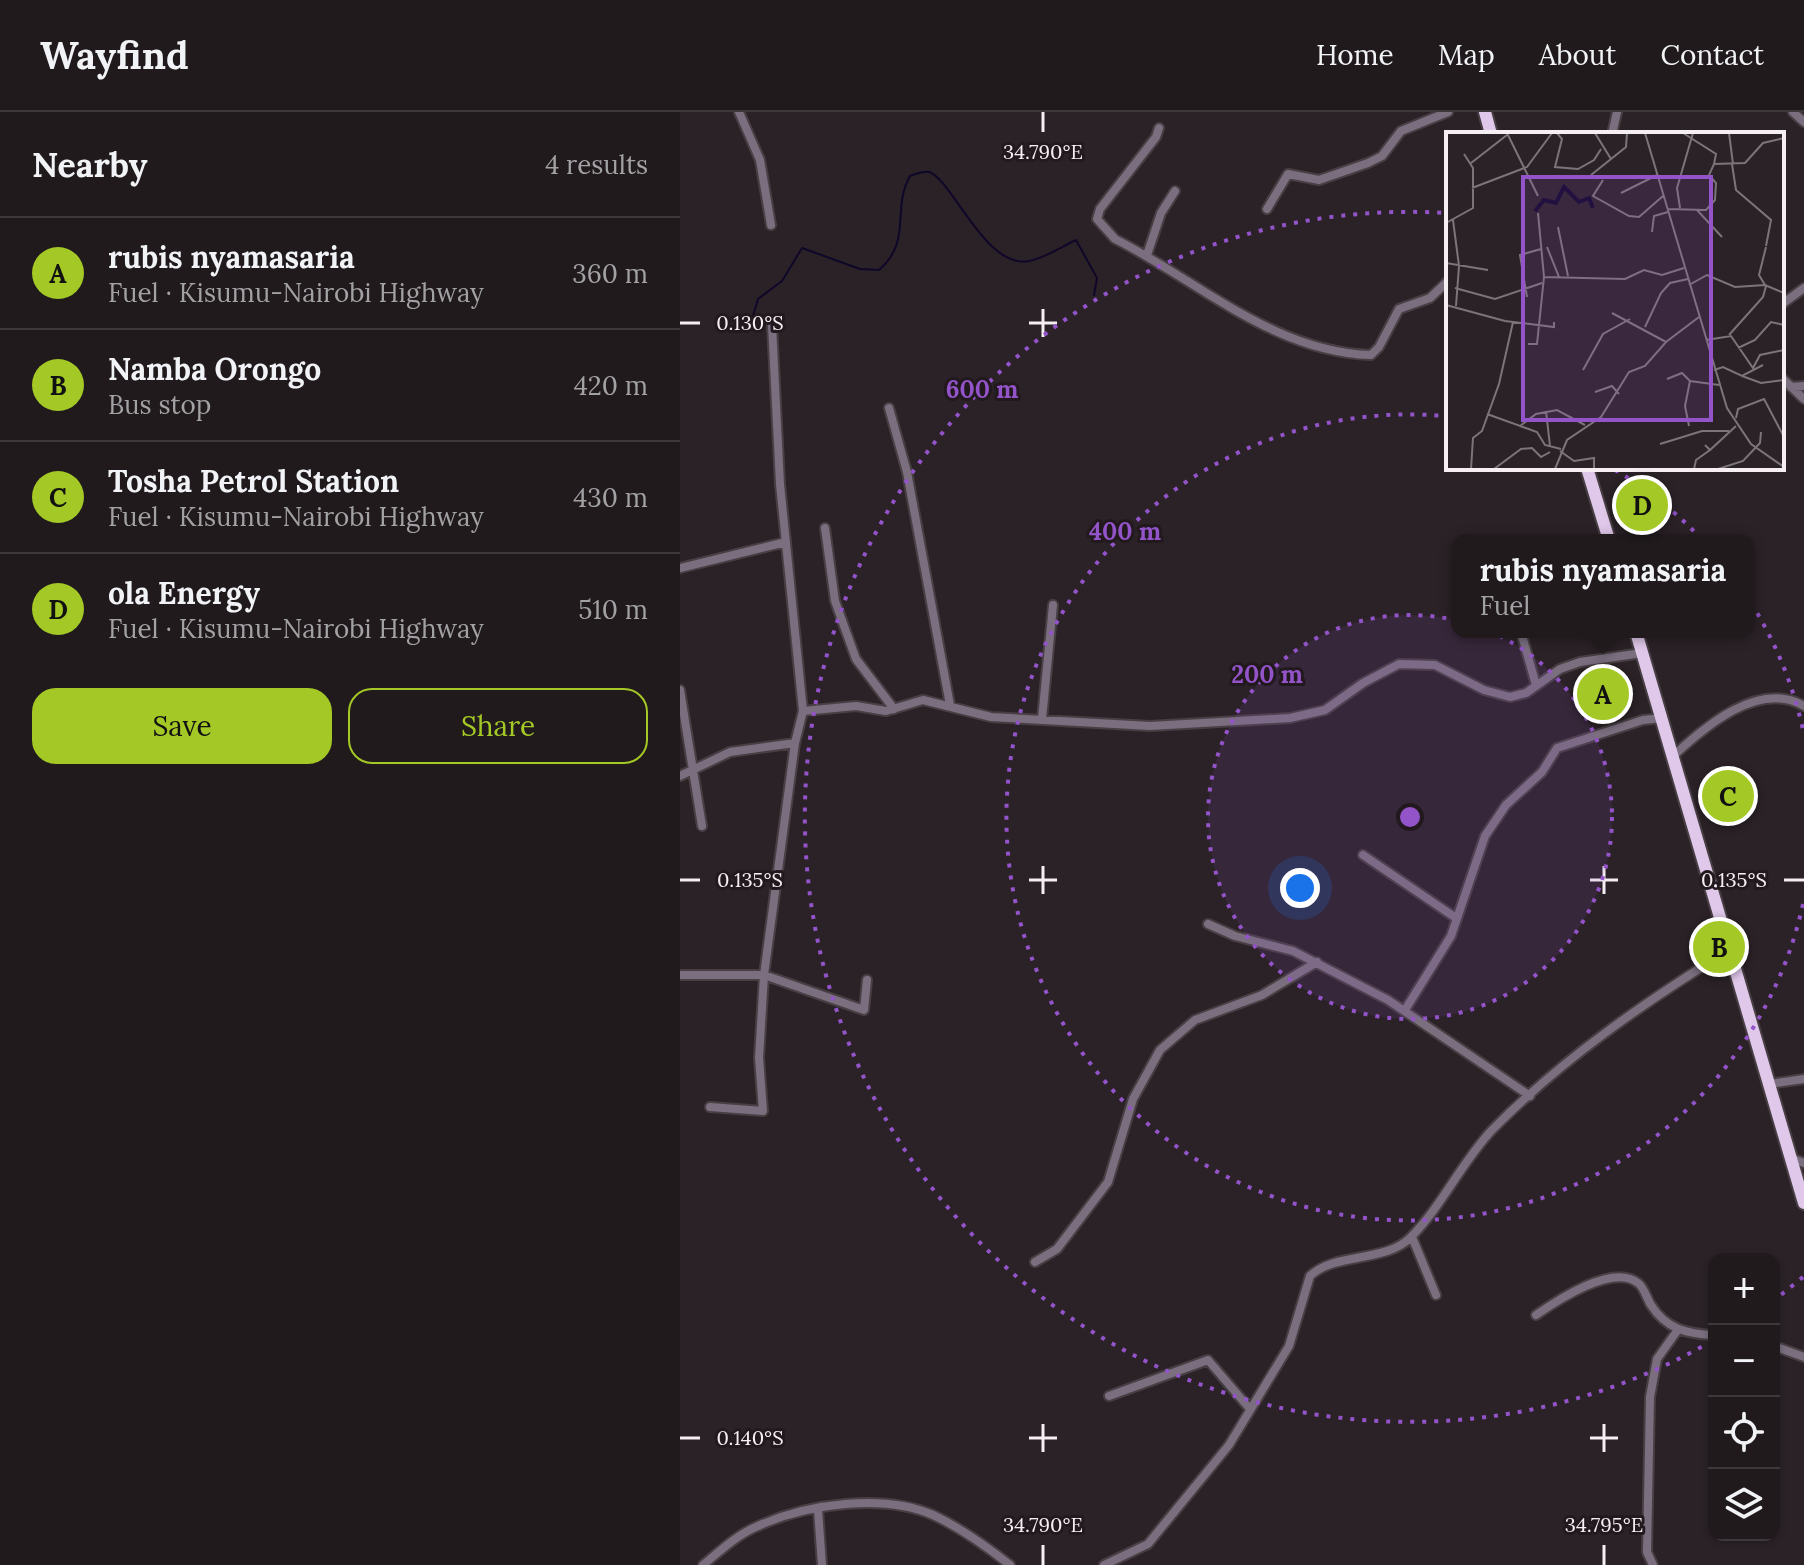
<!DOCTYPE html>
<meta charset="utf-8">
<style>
body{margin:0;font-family:Lora,serif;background:#2d272a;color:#f1f3f6}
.controls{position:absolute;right:24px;bottom:24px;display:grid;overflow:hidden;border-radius:16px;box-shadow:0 2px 6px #0004}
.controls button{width:72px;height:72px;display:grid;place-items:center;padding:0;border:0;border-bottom:2px solid #3d383b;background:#201a1d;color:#f1f3f6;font:40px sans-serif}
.you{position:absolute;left:620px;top:776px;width:28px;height:28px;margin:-20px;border:6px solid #fff;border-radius:50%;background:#1a73e8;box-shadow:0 0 0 12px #1a73e833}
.badge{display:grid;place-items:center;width:52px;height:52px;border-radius:50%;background:#a4c825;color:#111;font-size:26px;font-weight:700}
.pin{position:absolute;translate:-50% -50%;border:4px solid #fff;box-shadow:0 2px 8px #0006}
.popup{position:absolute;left:771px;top:422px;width:304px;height:104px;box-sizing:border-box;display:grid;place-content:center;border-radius:16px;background:#201a1d;filter:drop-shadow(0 2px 6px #0005);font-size:26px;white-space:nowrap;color:#a2a1a4}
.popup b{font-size:30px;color:#f1f3f6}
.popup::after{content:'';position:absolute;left:50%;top:100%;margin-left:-16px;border:16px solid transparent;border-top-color:#201a1d}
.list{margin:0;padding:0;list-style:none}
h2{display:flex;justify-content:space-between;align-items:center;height:104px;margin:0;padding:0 32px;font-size:34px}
h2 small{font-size:26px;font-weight:400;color:#a2a1a4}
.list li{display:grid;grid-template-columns:52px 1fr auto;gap:24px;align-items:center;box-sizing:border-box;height:112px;padding:0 32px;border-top:2px solid #3d383b}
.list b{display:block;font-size:30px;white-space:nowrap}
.list p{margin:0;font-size:26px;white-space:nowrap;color:#a2a1a4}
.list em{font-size:26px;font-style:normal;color:#a2a1a4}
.actions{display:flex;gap:16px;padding:24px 32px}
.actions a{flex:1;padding:18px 0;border:2px solid #a4c825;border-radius:24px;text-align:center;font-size:28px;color:#a4c825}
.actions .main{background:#a4c825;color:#111}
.icon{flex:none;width:44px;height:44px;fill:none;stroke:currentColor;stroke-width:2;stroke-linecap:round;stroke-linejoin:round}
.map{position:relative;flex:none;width:1124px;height:1453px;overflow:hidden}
header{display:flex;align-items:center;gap:48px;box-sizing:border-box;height:112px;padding:0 40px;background:#201a1d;border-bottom:2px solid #3d383b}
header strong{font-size:38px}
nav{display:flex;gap:44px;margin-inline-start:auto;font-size:28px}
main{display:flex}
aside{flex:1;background:#201a1d}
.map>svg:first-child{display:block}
</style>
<header>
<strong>Wayfind</strong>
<nav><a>Home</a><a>Map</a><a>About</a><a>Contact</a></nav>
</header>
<main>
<aside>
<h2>Nearby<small>4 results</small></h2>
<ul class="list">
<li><span class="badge">A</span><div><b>rubis nyamasaria</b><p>Fuel · Kisumu-Nairobi Highway</p></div><em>360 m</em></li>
<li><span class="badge">B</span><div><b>Namba Orongo</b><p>Bus stop</p></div><em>420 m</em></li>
<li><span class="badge">C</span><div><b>Tosha Petrol Station</b><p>Fuel · Kisumu-Nairobi Highway</p></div><em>430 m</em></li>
<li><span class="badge">D</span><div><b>ola Energy</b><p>Fuel · Kisumu-Nairobi Highway</p></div><em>510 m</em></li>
</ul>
<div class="actions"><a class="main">Save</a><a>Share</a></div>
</aside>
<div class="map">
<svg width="1124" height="1453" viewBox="0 0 1124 1453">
<rect width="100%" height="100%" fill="#2b2227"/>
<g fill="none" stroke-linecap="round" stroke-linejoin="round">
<path stroke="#0f0729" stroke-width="2" d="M 73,204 L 78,187 L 102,169 L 122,136 L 180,157 L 199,158 C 233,128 211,98 230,64 C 236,62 243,59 249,60 C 272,67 306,158 349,149 C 365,146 381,135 396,128 L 417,166 L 414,183"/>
<defs>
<path id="minor" d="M 59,0 L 80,48 L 91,113
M 1113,0 L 1124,10
M 479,16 L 476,25 L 420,97 L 417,107 L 435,127 C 517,168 593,240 691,243 L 699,235 L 719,197 L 750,186 L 768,169
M 932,22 L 937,0
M 587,97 L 608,62 L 639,68 L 688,51 L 702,44 L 721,19 L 768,0
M 467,143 L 481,101 L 495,79
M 1102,192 L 1124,176
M 1102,266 L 1124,287
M 1111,275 L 1124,274
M 209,296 L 227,360 L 270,593
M 145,416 L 155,489 L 176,547 L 214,597
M 0,456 L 106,430
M 841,520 L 856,573
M 0,578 L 22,714
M 123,599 L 176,594 L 206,599 L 243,588 L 311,605 L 470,614 L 610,606 L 645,598 L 683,571 L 719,552 L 755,553 L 804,578 L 830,585 L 846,581 L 880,557 L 900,550 L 962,541
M 362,607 L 373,493
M 992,645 C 1024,616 1078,567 1124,594
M 0,664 L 50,640 L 115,631
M 683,743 L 776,806
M 528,812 L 555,824 L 613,839 L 708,888 L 850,984
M 0,863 L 84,863 L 184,898 L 187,868
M 725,898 L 771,824 L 805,724 L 826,693 L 862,660 L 877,636 L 963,608 L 982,606
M 1089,972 L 1124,967
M 30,995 L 83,999 L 79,946 L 84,863 L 115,631 L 123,599 L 100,372 L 92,213
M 1111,1046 L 1124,1051
M 732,1125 L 756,1183
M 355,1150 L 377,1137 L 428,1070 L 453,987 L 480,938 L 515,908 L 582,883 L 637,850
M 856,1203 C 876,1189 933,1151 958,1171 C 964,1175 967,1187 971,1193 C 986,1217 1007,1222 1034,1223
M 1094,1234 L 1124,1245
M 429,1284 L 528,1248 L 570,1297
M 138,1398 L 142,1453
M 23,1453 C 40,1439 58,1422 78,1414 C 127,1392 203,1381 253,1403 C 281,1416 306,1434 330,1453
M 424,1453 L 468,1432 L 549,1333 L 609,1234 L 630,1164 C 655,1140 706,1151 731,1125 C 762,1094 781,1051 812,1018 C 882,947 965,890 1049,838
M 973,1453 L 967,1440 L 970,1285 L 977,1247 L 997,1219"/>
<path id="trunk" d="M 805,0 L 811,22
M 907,356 L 929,428
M 956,520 L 1124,1091"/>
</defs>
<use href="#minor" stroke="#473f43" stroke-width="12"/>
<use href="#trunk" stroke="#473f43" stroke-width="16"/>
<use href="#minor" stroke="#7a6e7f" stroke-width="8"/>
<use href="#trunk" stroke="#e0c8eb" stroke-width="12"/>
</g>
<path fill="none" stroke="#f5eef2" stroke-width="3" d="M 363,0 L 363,20M 363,197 L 363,225M 0,211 L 20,211M 349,211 L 377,211M 363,754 L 363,782M 924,754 L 924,782M 0,768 L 20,768M 349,768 L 377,768M 910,768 L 938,768M 1104,768 L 1124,768M 363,1312 L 363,1340M 924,1312 L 924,1340M 0,1326 L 20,1326M 349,1326 L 377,1326M 910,1326 L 938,1326M 363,1433 L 363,1453M 924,1433 L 924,1453"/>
<circle cx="730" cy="705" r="202" fill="#9353c9" fill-opacity=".12"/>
<g fill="none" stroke="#9353c9" stroke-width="4" stroke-dasharray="4 8">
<circle cx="730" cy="705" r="202"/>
<path d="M1123 792A403 403 0 1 1 765 304M935 358A403 403 0 0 1 1123 618"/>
<path d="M1123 1165A605 605 0 0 1 1094 1188M1032 1229A605 605 0 1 1 767 101"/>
</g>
<g transform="translate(766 20)">
<rect width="338" height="338" fill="#2b2227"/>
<path fill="none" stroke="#0f0729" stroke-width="4" d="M 89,79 L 98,68 L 110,71 L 118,55 L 133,70 L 143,66 L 147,76"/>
<path fill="none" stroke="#7c7478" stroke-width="2" d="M 61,1 L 92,64M 111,1 L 116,7 L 109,35 L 132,37 L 148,28 L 155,17M 149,1 L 165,27M 199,1 L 281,276 L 305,312 L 338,335M 237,1 L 270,22 L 268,32M 283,1 L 287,32M 25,31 L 61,3M 286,32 L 290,58 L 325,88 L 320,114M 145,43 L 180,15 L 181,1M 157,48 L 147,64 L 183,84 L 193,85 L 217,64M 26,56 L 81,35 L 106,1M 175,61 L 211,43M 234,76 L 231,56 L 247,1M 222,77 L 260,78 L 269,68 L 270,51 L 263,43 L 268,32 L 299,31 L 317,11 L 338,6M 251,78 L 276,105M 7,88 L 13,134 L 10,174M 0,91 L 27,76 L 27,36 L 18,22M 112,95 L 122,144M 206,100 L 208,84 L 222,80M 101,115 L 113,145M 0,131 L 42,138M 98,145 L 179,147 L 198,138 L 216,143 L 238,136M 243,153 L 261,143 L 289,155 L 319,153 L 338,161M 319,153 L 313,143 L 320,115M 9,156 L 49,167 L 96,151M 81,165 L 74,123 L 95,117M 0,173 L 59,189 L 108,195 L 108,190M 166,181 L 220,210M 199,195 L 215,161 L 224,151 L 242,147M 283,203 L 317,165 L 320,154M 260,208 L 285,204 L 307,236 L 314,223 L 338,218M 82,212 L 91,212 L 98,145 L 92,81M 292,216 L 309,208 L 325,190 L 338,193M 137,238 L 157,202 L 184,187M 268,238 L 277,235 L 296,244 L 317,233M 296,244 L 315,251 L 338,248M 221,247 L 236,241 L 244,249 L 273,253M 149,260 L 166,254 L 173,262M 100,279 L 104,314M 41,282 L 74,294 L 90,282 L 111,278 L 139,293M 290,286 L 292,277 L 318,267 L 338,305M 74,294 L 91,300 L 99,313 L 115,317M 243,294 L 239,274 L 244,249M 214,312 L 256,299 L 283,299M 259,313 L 264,318 L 290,294M 114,319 L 128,329 L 148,326 L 148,337M 25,337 L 27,306 L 36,299 L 53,252 L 67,190M 48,337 L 75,317 L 86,316 L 95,325 L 104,320M 109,337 L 121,308 L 155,285 L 183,240 L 199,234 L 220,210 L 253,185M 248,337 L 250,328 L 264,318M 272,337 L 297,329 L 314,311 L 315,300"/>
<path fill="#9353c9" fill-opacity="0.15" stroke="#9353c9" stroke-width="4" d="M 77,45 L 265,45 L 265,288 L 77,288 Z"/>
<rect width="338" height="338" fill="none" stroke="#f5eef2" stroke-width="4"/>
</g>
<g font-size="20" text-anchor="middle" fill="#f5eef2" stroke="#22191e" stroke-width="6" stroke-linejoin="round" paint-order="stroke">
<text x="363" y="47">34.790°E</text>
<text x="70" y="218">0.130°S</text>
<text x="70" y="775">0.135°S</text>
<text x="1054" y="775">0.135°S</text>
<text x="70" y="1333">0.140°S</text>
<text x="363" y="1420">34.790°E</text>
<text x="924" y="1420">34.795°E</text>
</g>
<circle cx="730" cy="705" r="12" fill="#9353c9" stroke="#22191e" stroke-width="4"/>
<g font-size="24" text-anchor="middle" font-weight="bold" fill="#9353c9" stroke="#22191e" stroke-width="6" stroke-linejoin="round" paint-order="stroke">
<text x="302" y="286">600 m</text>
<text x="445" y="428">400 m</text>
<text x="587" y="571">200 m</text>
</g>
</svg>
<div class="controls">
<button>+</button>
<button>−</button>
<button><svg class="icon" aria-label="locate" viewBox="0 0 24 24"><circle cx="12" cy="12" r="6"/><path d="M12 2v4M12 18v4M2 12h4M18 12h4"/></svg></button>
<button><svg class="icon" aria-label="layers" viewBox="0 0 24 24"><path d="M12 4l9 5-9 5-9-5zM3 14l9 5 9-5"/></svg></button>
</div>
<div class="you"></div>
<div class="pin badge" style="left:923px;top:582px">A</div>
<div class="popup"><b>rubis nyamasaria</b>Fuel</div>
<div class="pin badge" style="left:1039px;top:835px">B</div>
<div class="pin badge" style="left:1048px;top:684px">C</div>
<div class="pin badge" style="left:962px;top:393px">D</div>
</div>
</main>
